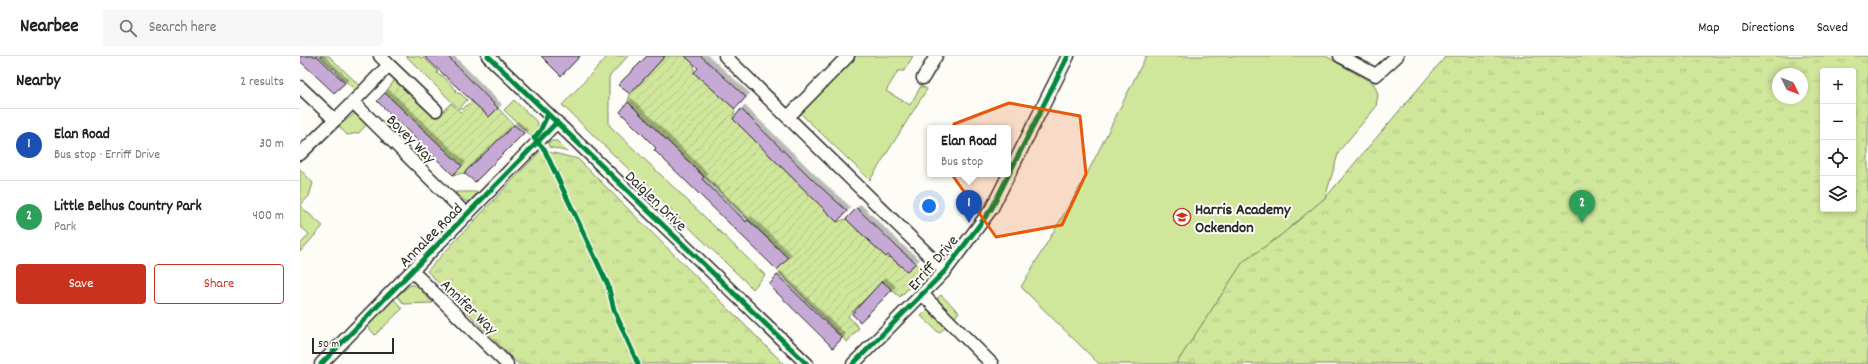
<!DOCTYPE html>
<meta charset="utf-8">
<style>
body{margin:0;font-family:Dekko,sans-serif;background:#f6f6f6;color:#202124}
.controls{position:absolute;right:12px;top:12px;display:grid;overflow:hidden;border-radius:4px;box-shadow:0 2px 6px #0003}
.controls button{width:36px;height:36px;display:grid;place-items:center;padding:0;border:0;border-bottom:1px solid #e0e0e0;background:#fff;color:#202124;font:20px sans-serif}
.compass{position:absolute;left:1472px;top:12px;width:36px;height:36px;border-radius:50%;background:#fff;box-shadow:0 2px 6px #0003;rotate:133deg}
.scale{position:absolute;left:12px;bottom:10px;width:82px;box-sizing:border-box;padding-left:4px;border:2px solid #2b2b2b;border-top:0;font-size:11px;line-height:14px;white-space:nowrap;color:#2b2b2b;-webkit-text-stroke:3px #fdfcf7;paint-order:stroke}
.you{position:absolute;left:629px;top:150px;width:14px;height:14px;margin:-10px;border:3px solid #fff;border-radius:50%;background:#1a73e8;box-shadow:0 0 0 6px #1a73e833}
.badge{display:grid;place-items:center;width:26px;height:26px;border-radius:50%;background:#c8321e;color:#fff;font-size:13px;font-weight:700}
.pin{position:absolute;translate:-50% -33px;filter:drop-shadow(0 1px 2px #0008)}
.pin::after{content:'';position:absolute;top:21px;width:14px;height:12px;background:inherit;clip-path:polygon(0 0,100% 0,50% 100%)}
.popup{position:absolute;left:627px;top:69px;width:84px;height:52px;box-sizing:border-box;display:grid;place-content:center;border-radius:4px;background:#fff;filter:drop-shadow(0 1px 3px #0005);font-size:13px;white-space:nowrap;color:#757577}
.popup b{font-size:15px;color:#202124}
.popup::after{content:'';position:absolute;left:50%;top:100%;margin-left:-8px;border:8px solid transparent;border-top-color:#fff}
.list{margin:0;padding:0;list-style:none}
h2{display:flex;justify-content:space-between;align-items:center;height:52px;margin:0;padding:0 16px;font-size:17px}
h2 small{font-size:13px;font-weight:400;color:#757577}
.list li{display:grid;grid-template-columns:26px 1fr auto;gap:12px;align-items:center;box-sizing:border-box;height:72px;padding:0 16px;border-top:1px solid #e0e0e0}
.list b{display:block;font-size:15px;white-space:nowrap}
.list p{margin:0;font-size:13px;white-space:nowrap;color:#757577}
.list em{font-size:13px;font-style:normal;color:#757577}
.actions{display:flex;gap:8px;padding:12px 16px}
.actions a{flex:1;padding:9px 0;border:1px solid #c8321e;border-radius:4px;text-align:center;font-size:14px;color:#c8321e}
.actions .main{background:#c8321e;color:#fff}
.icon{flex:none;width:22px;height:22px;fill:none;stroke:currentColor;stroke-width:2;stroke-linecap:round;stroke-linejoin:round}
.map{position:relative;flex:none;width:1568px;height:308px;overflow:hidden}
header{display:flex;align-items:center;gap:24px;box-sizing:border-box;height:56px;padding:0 20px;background:#fff;border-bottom:1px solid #e0e0e0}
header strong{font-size:19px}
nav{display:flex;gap:22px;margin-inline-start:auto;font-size:14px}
.search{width:280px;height:36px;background:#f6f6f6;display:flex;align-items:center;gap:10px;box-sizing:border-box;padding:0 14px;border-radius:4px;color:#757577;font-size:15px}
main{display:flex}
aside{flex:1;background:#fff}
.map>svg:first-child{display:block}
</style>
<header>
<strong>Nearbee</strong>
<div class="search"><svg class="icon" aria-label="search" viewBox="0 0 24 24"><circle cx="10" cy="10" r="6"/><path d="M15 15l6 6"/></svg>Search here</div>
<nav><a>Map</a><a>Directions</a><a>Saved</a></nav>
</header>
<main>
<aside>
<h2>Nearby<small>2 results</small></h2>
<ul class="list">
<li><span class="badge" style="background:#1a4fb4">1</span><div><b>Elan Road</b><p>Bus stop · Erriff Drive</p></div><em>30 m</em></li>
<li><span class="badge" style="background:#2e9e5b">2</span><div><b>Little Belhus Country Park</b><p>Park</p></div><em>400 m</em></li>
</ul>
<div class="actions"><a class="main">Save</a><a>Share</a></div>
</aside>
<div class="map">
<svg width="1568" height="308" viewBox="0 0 1568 308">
<defs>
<pattern id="park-tufts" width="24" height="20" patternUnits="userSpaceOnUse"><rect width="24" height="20" fill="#cfe69b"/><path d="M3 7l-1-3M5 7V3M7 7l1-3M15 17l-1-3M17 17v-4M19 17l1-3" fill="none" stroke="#b2c586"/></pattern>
<pattern id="garden-furrows" width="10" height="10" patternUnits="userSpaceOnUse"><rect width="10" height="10" fill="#cfe69b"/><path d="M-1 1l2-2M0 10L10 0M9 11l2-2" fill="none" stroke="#b2c586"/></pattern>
<filter id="shadow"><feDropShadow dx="3.5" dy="-3.5" stdDeviation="0" flood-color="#0004"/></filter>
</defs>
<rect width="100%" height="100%" fill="#fdfcf7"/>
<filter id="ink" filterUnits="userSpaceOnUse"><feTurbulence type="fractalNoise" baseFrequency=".025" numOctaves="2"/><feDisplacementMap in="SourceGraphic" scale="8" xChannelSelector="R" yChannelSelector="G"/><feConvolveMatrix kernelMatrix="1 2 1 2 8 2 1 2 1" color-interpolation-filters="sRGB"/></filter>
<g filter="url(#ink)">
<path fill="#cfe69b" stroke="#7d8863" d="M 20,0 L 29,0 L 60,30 L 55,34 L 36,16 L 37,15 L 34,12 L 33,13 Z
M 106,0 L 119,0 L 121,2 L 123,1 L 138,15 L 137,17 L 140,20 L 142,19 L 156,34 L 155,35 L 159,38 L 160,37 L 167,44 L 159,53 Z
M 308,0 L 328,0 L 309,21 L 309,67 L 310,70 L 465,219 L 453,233 L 262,49 Z
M 552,0 L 613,0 L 604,15 L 598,15 L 586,35 L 610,49 L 621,30 L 627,33 L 570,124 L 501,58 L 510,48 L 511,42 Z
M 846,0 L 1026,0 L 1074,28 L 1078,38 L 1076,51 L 1039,95 L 1025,142 L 980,180 L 943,206 L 876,308 L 799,308 L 721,231 L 784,124 Z
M 214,44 L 238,67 L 238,75 L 232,81 L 204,54 Z
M 54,58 L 58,58 L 68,67 L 59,77 L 47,79 L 39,70 Z
M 250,85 L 257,85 L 268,96 L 249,91 L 248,87 Z
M 0,113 L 13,127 L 9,140 L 0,150 L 23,170 L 0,196 L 0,189 L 9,178 L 0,170 Z
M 155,136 L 178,136 L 170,146 L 165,145 Z
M 110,229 L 116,229 L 133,247 L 104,248 L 97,240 Z
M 641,239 L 659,256 L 653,264 L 634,245 Z
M 94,243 L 102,253 L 75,279 L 67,270 Z
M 629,252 L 647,270 L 639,277 L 621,260 Z"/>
<path fill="url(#park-tufts)" stroke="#7d8863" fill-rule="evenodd" d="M 1146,0 L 1568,0 L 1568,308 L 876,308 L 943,206 L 980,180 L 1025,142 ZM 1523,15 L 1553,15 L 1553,153 L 1523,153 ZM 1478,18 L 1502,18 L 1502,42 L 1478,42 Z
M 241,94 L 278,103 L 484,308 L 218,308 L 127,215 Z"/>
<path fill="url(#garden-furrows)" stroke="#7d8863" d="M 362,0 L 385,0 L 394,8 L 394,17 L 435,53 L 433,63 L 537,166 L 546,163 L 586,201 L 591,202 L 607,215 L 616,207 L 624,216 L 600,241 L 582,226 L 548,260 L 559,272 L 547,286 L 477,214 L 488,202 L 328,46 L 330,38 L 363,2 Z
M 96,22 L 136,62 L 151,47 L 160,56 L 171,45 L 189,61 L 198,52 L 214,69 L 164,117 L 153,119 L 161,110 L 85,37 Z"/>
<path fill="#c7a9d6" stroke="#2b2b2b" filter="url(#shadow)" d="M 0,0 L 17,0 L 45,27 L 34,37 L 0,5 Z
M 124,0 L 147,0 L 198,52 L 189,61 Z
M 241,0 L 280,0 L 261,20 Z
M 347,0 L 365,0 L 330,38 L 318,29 Z
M 385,0 L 401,0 L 446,41 L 435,53 L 394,17 L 398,12 Z
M 85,37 L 162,110 L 153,119 L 77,45 Z
M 328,46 L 404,121 L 402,123 L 446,166 L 448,164 L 488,202 L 477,214 L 354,94 L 356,92 L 320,56 Z
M 441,53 L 513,124 L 547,155 L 537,166 L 433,63 Z
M 214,69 L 224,77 L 175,126 L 164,117 Z
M 557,152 L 599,193 L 616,207 L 607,215 L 588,199 L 586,201 L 546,163 Z
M 477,219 L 542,282 L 533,292 L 469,229 Z
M 582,225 L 592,234 L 560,266 L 552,258 Z"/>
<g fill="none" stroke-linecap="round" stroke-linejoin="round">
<defs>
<path id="minor" d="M 188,0 L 507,308
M 425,0 L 645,215
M 1040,0 L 1076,19 L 1097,0
M 89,9 L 136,54
M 623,22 L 636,0
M 0,31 L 35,64 L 53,46 L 167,159
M 53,46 L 89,9 L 80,0
M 488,61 L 548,0
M 0,98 L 35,64
M 112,215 L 207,308
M 622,238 L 692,308
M 21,308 L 257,66
M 553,308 L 645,215 L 692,152 L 768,0"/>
</defs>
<use href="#minor" stroke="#2b2b2b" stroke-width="15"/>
<use href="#minor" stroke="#fdfcf7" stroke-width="12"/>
<defs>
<path id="cycleway" d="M 188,0 L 507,308
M 248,58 L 240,75 L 234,82 L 244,93 L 308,229 L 314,254 L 338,308
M 21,308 L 257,66
M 553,308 L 645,215 L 692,152 L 768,0"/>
</defs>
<use href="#cycleway" stroke="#fdfcf7" stroke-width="8"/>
<use href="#cycleway" stroke="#00873e" stroke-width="5"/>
</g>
</g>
<path fill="#e8590c" fill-opacity="0.2" stroke="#e8590c" stroke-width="3" stroke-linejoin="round" d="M 709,47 L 780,60 L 786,118 L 762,169 L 696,181 L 648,113 L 654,68 Z"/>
<defs>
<symbol id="school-ring" viewBox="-11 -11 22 22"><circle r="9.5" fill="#fdfcf7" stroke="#c8321e" stroke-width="1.5"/><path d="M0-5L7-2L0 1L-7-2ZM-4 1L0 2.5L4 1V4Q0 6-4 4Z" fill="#c8321e"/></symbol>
</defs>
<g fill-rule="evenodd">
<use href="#school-ring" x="872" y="151" width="20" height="20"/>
</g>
<g text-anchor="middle" stroke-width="4" stroke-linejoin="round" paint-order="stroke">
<g font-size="16" fill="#2b2b2b" stroke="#fdfcf7">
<text transform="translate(112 82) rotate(45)" y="6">Bovey Way</text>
<text transform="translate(357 144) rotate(44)" y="6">Daiglen Drive</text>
<text transform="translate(130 178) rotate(-45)" y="6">Annalee Road</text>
<text transform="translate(632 206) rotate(-49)" y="6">Erriff Drive</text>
<text transform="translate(170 250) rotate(44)" y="6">Annifer Way</text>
</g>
<g font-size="16" font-weight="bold" fill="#2b2b2b" stroke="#fdfcf7" text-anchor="start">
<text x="895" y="158">Harris Academy<tspan x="895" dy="18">Ockendon</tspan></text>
</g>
</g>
</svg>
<div class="controls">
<button>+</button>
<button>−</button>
<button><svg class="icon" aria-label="locate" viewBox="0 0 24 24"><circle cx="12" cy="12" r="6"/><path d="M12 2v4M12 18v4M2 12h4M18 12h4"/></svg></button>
<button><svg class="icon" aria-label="layers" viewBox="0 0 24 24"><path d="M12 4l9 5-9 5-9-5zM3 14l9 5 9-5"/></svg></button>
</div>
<svg class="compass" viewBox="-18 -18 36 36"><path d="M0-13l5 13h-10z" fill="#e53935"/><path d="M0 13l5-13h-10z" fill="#757577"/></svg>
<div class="scale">50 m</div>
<div class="you"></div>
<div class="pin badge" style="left:669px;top:167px;background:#1a4fb4">1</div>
<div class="popup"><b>Elan Road</b>Bus stop</div>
<div class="pin badge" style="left:1282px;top:167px;background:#2e9e5b">2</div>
</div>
</main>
